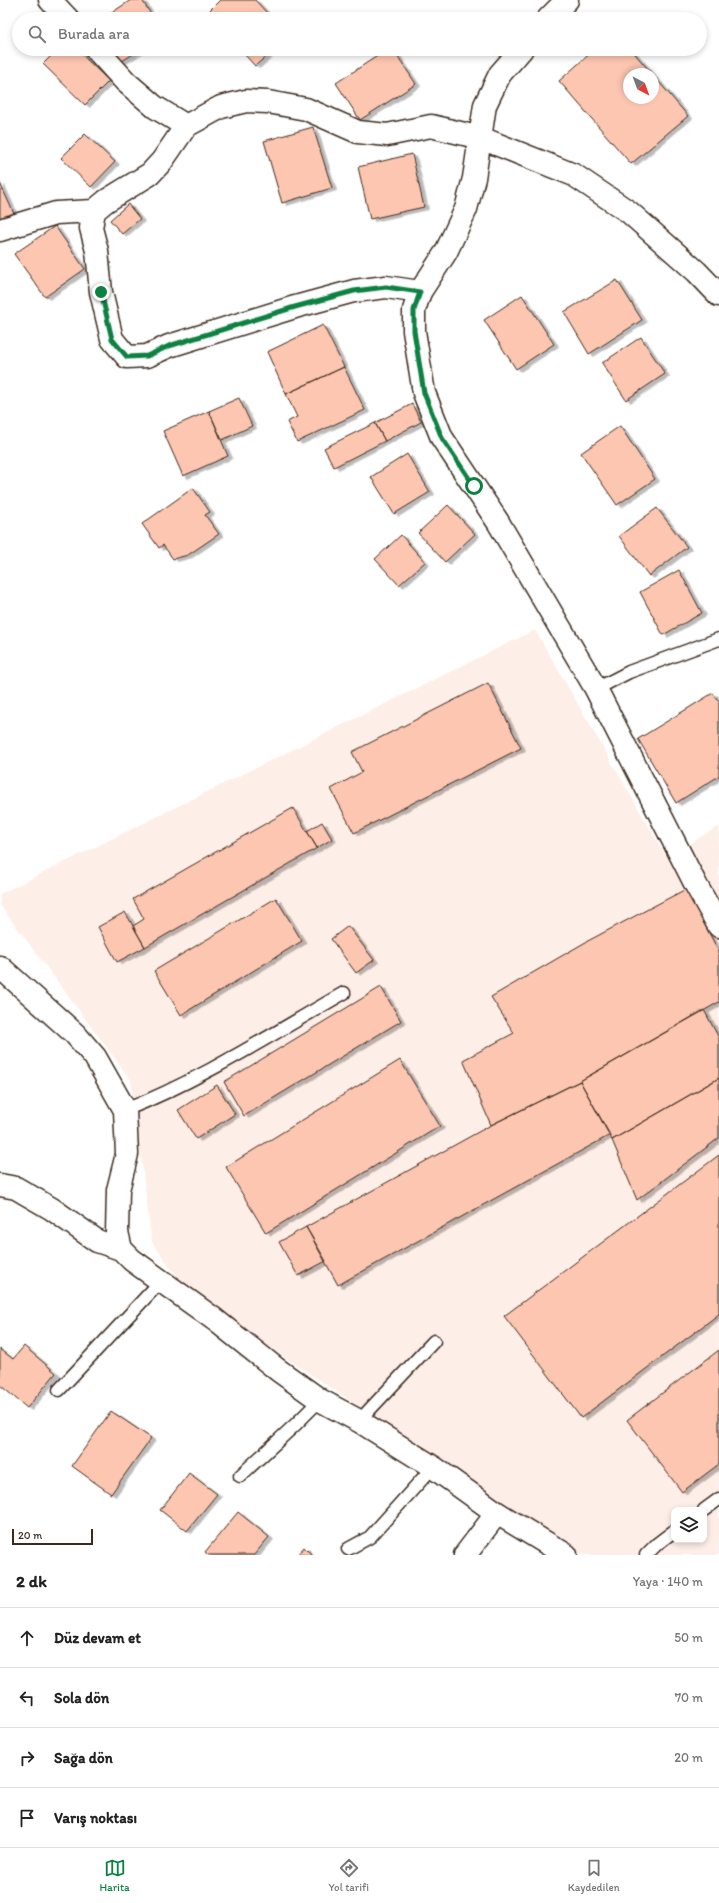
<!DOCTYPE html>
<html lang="tr">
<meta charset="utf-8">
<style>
body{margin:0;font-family:Itim,sans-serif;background:#f6f6f6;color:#222}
.controls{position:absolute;right:12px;bottom:12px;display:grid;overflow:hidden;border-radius:8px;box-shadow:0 2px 6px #0003}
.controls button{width:36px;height:36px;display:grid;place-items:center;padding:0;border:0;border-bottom:1px solid #e0e0e0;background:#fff;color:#222;font:20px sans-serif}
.compass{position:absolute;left:623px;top:68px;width:36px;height:36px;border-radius:50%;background:#fff;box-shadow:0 2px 6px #0003;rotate:139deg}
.scale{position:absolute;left:12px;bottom:10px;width:81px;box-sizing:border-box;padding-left:4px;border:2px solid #3b2a1e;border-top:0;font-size:11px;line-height:14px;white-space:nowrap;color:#3b2a1e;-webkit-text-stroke:3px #fff;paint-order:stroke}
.stop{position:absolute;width:12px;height:12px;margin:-9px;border:3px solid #0b8043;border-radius:50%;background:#fff}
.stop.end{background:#0b8043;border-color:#fff;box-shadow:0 1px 4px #0008}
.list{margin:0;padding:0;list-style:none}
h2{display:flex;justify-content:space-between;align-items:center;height:52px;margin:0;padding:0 16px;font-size:17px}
h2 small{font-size:13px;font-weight:400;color:#767676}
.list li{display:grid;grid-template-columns:26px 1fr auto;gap:12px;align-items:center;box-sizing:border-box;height:60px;padding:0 16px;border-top:1px solid #e0e0e0}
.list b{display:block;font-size:15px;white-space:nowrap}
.list em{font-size:13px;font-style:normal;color:#767676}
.icon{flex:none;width:22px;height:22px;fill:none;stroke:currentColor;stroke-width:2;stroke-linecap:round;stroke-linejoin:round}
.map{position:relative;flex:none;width:719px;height:1555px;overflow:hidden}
.search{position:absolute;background:#fff;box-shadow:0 2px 6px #0003;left:12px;right:12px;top:12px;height:44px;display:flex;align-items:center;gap:10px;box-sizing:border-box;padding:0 14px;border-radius:22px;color:#767676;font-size:15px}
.sheet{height:292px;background:#fff}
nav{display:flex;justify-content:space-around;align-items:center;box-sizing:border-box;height:56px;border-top:1px solid #e0e0e0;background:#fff;font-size:11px;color:#767676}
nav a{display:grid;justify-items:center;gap:2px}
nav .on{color:#0b8043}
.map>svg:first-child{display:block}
</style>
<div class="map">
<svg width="719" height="1555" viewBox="0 0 719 1555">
<defs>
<filter id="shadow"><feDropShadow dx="4.5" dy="2.5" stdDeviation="0" flood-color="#0004"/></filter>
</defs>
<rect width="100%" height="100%" fill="#fff"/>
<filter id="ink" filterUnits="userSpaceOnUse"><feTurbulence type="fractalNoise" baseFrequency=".025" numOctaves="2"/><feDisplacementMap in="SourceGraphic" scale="8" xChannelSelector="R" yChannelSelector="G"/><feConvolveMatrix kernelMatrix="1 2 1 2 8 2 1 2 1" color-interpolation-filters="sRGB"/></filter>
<g filter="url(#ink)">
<path fill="#feeee8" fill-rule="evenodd" d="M 535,630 L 667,858 L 719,826 L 719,1555 L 583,1555 L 266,1345 L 185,1288 L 152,1242 L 131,1080 L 0,905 L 0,894 ZM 674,1510 L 704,1510 L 704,1540 L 674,1540 Z"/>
<path fill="#fdc6b1" stroke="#3b2a1e" filter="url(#shadow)" d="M 131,0 L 142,0 L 154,19 L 102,19 Z
M 220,0 L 255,0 L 269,15 L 265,19 L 212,19 L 207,13 Z
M 58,49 L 76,49 L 109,81 L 85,105 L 43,64 Z
M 109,49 L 141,49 L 119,63 Z
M 251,49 L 275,49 L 255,66 L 245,55 Z
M 388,49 L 393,49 L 416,84 L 360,120 L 336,83 Z
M 595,49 L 631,49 L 652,74 L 629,74 L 629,98 L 653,98 L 653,75 L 688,116 L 631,164 L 559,81 Z
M 313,127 L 332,188 L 282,203 L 264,141 Z
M 85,134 L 115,162 L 91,187 L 61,158 Z
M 412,154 L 424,207 L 370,219 L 358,167 Z
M 0,183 L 15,216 L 0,222 Z
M 128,204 L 140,219 L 122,234 L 110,220 Z
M 55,226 L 85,269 L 45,297 L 14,254 Z
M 617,280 L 642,320 L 589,354 L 564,312 Z
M 522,295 L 554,344 L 516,369 L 484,320 Z
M 323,325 L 344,367 L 286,394 L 267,352 Z
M 641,337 L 665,374 L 626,400 L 602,363 Z
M 344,367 L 365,410 L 297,442 L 287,422 L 297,417 L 286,394 Z
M 239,398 L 252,426 L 222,440 L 209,411 Z
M 412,404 L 421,422 L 385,441 L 375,423 Z
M 209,411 L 228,456 L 183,476 L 163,431 Z
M 375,423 L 385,441 L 334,467 L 324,448 Z
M 620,426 L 655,479 L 617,505 L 581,453 Z
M 407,454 L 430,492 L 394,514 L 371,477 Z
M 193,488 L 210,512 L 205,515 L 219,534 L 188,555 L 173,559 L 163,545 L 159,548 L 142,524 Z
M 448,505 L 475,534 L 445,562 L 418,533 Z
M 657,508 L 687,547 L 649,576 L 619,536 Z
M 401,535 L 425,562 L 399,585 L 375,559 Z
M 679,570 L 702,613 L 663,635 L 640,592 Z
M 488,683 L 521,748 L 354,833 L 331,789 L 362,772 L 352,752 Z
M 713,693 L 719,702 L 719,776 L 676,803 L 638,739 Z
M 293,808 L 317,848 L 145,947 L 133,926 L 144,919 L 133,899 Z
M 322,822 L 332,839 L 317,848 L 307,831 Z
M 686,889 L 719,952 L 719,1002 L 580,1081 L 491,1125 L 463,1060 L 514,1033 L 491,997 L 584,943 Z
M 276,898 L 302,941 L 181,1015 L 154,971 Z
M 125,912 L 145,947 L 117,962 L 98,927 Z
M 348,926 L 374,960 L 356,973 L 331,939 Z
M 381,987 L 401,1021 L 244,1116 L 224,1082 Z
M 704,1010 L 719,1038 L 719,1078 L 612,1140 L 580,1081 Z
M 400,1060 L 440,1126 L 266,1233 L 226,1167 Z
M 719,1078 L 719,1138 L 637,1200 L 612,1140 Z
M 580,1081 L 610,1135 L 338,1285 L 306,1227 L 491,1125 Z
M 217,1085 L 235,1114 L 196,1139 L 178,1110 Z
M 719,1155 L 719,1314 L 581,1418 L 504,1316 Z
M 306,1227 L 326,1261 L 298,1276 L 279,1242 Z
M 24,1346 L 56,1373 L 27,1408 L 0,1385 L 0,1349 L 13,1359 Z
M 719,1350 L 719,1464 L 682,1492 L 627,1420 Z
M 111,1411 L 151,1438 L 111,1494 L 72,1466 Z
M 189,1473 L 217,1494 L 187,1531 L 160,1510 Z
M 238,1512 L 269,1537 L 254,1555 L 208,1555 L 205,1552 Z
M 304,1547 L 312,1555 L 297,1555 Z"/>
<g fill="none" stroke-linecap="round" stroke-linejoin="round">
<defs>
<path id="service" d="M 596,689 L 629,672 L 719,639
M 125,1110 C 201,1080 272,1034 344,993
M 59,1390 L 162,1280
M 359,1421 L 434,1341
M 240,1476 L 296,1424 L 320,1400
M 704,1510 L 719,1499
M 348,1549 L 370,1537 L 433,1467
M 646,1555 L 657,1544 L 674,1531"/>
<path id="minor" d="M 50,0 L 68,19
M 96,49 L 126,82 L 155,107 L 186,126
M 0,230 L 56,213 L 94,211
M 420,292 L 386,287 L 354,291 L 295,307 L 169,346 L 147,356 L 127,357 L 112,339 L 101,292 L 97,251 L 91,228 L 94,211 L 106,201 L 150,174 L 162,161 L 186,126 L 221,107 L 246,101 L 268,102 L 306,109 L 358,132 L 387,135 L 431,126 L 481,138 L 574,175 L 629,212 L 697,272 L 719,295
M 0,1185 L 16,1188 L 52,1209 L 97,1241 L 121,1249
M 465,1555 L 497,1513"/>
<path id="tertiary" d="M 548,19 L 567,0
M 522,49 L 500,74 L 485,105 L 474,178 L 466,209 L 446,252 L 420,292 L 414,310 L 414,331 L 424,393 L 442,438 L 498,522 L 596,689 L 696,885 L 719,926
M 0,967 L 75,1034 L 95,1057 L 125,1110 L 127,1154 L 118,1190 L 117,1232 L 121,1249 L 132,1260 L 214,1319 L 278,1370 L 320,1400 L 359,1421 L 433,1467 L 497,1513 L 566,1555"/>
</defs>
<use href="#service" stroke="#3b2a1e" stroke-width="15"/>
<use href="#minor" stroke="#3b2a1e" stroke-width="25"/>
<use href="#tertiary" stroke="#3b2a1e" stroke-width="25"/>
<use href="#service" stroke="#fff" stroke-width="12"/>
<use href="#minor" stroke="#fff" stroke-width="22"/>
<use href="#tertiary" stroke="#fff" stroke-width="22"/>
</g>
</g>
<g fill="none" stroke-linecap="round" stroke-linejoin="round" filter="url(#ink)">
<path stroke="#0b8043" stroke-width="5" d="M 101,292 L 112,339 L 127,357 L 147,356 L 169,346 L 295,307 L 354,291 L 386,287 L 420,292 L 414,310 L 414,331 L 424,393 L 442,438 L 474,486"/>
</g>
</svg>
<div class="controls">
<button><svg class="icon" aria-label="layers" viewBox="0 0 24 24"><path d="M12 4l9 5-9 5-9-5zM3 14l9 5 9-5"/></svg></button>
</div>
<svg class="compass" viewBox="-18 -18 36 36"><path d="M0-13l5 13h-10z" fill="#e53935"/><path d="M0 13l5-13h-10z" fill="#767676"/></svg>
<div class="scale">20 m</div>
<div class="stop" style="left:474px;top:486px"></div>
<div class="stop end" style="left:101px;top:292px"></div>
<div class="search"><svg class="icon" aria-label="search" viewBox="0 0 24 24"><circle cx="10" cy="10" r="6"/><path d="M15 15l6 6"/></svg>Burada ara</div>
</div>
<section class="sheet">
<h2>2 dk<small>Yaya · 140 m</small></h2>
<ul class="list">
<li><svg class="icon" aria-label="ahead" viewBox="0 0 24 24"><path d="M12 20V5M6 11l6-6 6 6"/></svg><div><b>Düz devam et</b></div><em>50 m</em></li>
<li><svg class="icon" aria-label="left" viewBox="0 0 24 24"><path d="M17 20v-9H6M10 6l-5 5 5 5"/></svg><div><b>Sola dön</b></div><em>70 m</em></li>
<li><svg class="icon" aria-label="right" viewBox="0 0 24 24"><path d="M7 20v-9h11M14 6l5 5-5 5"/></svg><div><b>Sağa dön</b></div><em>20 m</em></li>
<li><svg class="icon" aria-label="arrive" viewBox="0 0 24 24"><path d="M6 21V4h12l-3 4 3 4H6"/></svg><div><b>Varış noktası</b></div></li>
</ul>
</section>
<nav>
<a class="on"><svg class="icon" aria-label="map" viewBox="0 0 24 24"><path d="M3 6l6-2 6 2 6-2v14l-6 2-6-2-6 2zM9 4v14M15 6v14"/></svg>Harita</a>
<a><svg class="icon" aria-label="directions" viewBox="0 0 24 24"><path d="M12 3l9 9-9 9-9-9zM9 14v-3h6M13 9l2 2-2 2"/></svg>Yol tarifi</a>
<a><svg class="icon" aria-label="saved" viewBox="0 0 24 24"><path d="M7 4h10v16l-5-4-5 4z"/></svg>Kaydedilen</a>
</nav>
